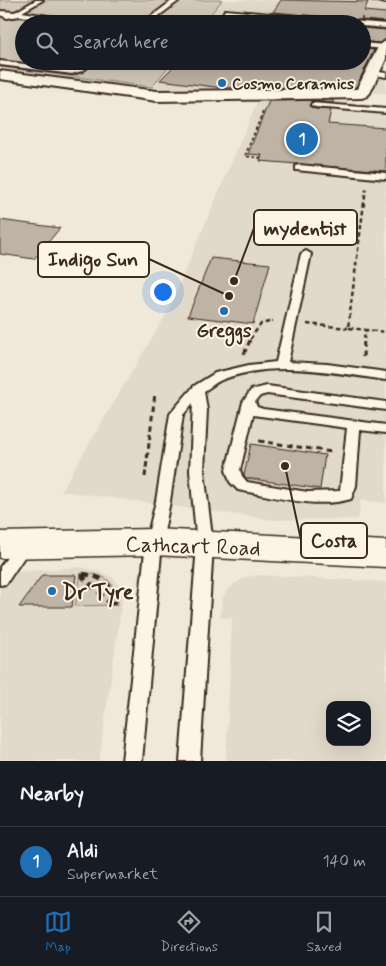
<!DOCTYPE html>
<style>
body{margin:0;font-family:Mynerve,sans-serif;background:#242831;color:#f1f3f6}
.controls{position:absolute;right:15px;bottom:15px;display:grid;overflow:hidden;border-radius:10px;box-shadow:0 5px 20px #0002}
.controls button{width:45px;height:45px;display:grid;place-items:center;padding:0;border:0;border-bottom:1px solid #363941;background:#171b24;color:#f1f3f6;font:25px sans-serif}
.you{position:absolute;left:162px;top:291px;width:18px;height:18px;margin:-12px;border:4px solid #fff;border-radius:50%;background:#1a73e8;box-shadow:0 0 0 8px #1a73e833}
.badge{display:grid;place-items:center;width:32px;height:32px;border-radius:50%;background:#1f6fb2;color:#fff;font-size:16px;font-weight:700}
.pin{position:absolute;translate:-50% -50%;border:2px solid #fff;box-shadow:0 1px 5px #0006}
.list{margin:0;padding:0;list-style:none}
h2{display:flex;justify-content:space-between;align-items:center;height:65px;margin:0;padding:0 20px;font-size:21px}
h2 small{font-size:16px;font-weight:400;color:#9ea1a6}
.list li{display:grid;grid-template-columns:32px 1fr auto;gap:15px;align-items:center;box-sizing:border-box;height:70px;padding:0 20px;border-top:1px solid #363941}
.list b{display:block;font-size:19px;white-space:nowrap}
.list p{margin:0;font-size:16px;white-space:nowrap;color:#9ea1a6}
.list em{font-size:16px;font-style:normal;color:#9ea1a6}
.icon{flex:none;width:28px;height:28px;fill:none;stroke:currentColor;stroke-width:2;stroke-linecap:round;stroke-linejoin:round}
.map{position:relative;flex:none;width:386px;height:761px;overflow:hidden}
.search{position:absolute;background:#171b24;box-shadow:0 5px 20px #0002;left:15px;right:15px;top:15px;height:55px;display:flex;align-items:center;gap:12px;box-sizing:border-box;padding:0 18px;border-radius:28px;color:#9ea1a6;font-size:19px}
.sheet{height:135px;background:#171b24}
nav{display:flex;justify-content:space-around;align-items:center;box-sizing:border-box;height:70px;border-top:1px solid #363941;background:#171b24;font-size:14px;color:#9ea1a6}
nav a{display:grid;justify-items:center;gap:2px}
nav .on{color:#1f6fb2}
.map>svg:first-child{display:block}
</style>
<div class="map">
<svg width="386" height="761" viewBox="0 0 386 761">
<rect width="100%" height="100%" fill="#f0e9d9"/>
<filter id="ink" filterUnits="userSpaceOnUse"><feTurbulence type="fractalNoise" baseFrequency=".02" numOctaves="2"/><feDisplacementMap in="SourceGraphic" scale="10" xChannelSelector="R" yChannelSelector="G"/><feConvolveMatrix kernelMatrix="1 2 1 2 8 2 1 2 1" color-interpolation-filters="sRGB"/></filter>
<g filter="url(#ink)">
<path fill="#e1d9c9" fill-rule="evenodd" d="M 222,0 L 386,0 L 386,93 L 153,89 L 174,61 L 362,61 L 362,24 L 204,24 Z
M 258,100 L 327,100 L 386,107 L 386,503 L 361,500 L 358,519 L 275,520 L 61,491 L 167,313 Z
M 81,567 L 100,572 L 113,578 L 122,589 L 122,601 L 99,761 L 0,761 L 0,573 Z
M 259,575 L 386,582 L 386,761 L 226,761 L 232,618 L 220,618 L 222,599 L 228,589 L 236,583 L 246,577 ZM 330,705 L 367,705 L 367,742 L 330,742 Z"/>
<path fill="#d2c9ba" stroke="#867a6c" d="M 0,0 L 222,0 L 203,24 L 24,24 L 24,61 L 173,61 L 152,87 L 0,67 Z
M 81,573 C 106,574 115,580 118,605 L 75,606 Z"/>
<path fill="#beb3a4" stroke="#3b2a1e" d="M 281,0 L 368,2 L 364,11 L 386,13 L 386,22 L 362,20 L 362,17 L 361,20 L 273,12 Z
M 268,19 L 315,24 L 265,24 Z
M 362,28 L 386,30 L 386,39 L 379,43 L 362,41 Z
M 362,49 L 374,50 L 356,87 L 337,85 L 336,87 L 223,88 L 160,80 L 179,61 L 362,61 Z
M 333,100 L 333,103 L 312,101 L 309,106 L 315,109 L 331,110 L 328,124 L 386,128 L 386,171 L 260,161 L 262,155 L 248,154 L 269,101 Z
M 0,220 L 60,228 L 34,259 L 0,254 Z
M 211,258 L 270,264 L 253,324 L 188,316 Z
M 251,444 L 325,455 L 320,489 L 246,478 L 244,475 Z
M 42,575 L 76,575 L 72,607 L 19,607 Z"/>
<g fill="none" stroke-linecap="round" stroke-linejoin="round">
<defs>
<path id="service" d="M 36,0 L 43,0 L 22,12 L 101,24 L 81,24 L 20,16 L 7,18 L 0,15 L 0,11 L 15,12 Z
M 173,0 L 180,0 L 148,24 L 141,24 Z
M 373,0 L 386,0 L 386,3 Z
M 225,10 L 386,24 L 386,28 L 362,26 L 362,24 L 337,24 L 223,13 Z
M 362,43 L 385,45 L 386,49 L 362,47 Z
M 0,61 L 72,70 L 88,61 L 96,61 L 82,71 L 72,74 L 0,65 Z
M 372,71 L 386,73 L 386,77 L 370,74 L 370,72 Z
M 312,103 L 386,109 L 386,113 L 315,107 L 311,105 Z
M 299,165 L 386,173 L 386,179 L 296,170 L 296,166 Z
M 306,251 L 311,254 L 288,362 L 327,364 L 386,372 L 386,380 C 334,373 276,360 224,379 C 217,381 211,387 204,391 L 207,410 L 204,471 L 213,545 L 200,761 L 180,761 L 197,545 L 190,471 L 193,403 L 183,415 L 170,501 L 162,542 L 142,761 L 122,761 L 146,542 L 156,501 L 170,414 L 194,386 L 215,373 L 249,365 L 276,362 L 301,254 Z
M 267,386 L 386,402 L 386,410 L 267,394 L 260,396 L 255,402 L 257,407 L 263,409 L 386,425 L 386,433 L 360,430 L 356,486 L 351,499 C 316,509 278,497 243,491 L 238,490 L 230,482 L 226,470 L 243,402 L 251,390 ZM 253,415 L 347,428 L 340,491 L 308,492 L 247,482 L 242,476 L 240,470 Z
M 25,538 L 30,540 L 33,544 L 6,584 L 0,585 L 0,567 L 20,540 Z"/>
<path id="minor" d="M 386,41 L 386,59 L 370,93 L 367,96 L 362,98 L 157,101 L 0,79 L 0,71 L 157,91 L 357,89 L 379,45 Z"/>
<path id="primary" d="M 154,529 L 386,541 L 386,567 L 154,555 L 0,558 L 0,532 Z"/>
</defs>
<use href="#service" stroke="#3b2a1e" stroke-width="4"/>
<use href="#minor" stroke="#3b2a1e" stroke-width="4"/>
<use href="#primary" stroke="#3b2a1e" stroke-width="3"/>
<path stroke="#3b2a1e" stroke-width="2" stroke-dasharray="3 2.5" stroke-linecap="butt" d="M 261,158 L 245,156 L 263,112
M 365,197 L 366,188"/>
<path stroke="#3b2a1e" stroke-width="2.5" stroke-dasharray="4.5 3" stroke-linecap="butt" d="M 365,195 L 348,328 L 386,332
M 307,324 L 348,328
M 250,339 L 261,324 L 273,321
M 364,339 L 365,330"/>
<path stroke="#3b2a1e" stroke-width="3" stroke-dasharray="5.5 4" stroke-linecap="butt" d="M 244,354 L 251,338
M 363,357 L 364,338
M 259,441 L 332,452
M 145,477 L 155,393"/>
<path stroke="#3b2a1e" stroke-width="4.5" stroke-dasharray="7 5" stroke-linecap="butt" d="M 83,574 C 102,576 112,584 116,603 L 112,603
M 83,574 L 83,577 L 112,605"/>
<use href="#service" fill="#fcf5e5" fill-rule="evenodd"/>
<use href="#minor" fill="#fcf5e5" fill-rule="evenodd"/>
<use href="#primary" fill="#fcf5e5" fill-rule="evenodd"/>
</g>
</g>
<g fill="#1f6fb2" stroke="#fcf5e5" stroke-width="2">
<circle cx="222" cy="83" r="5"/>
<circle cx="224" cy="311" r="5"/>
<circle cx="52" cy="591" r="5"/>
</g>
<g text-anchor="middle" stroke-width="4" stroke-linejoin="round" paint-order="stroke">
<g font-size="16" font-weight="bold" fill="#3b2a1e" stroke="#fcf5e5" text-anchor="start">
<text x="232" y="89">Cosmo Ceramics</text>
</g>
<g font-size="19" font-weight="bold" fill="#3b2a1e" stroke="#fcf5e5">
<text x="224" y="337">Greggs</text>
</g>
<g font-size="22" fill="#3b2a1e" stroke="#fcf5e5">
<text transform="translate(193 545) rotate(2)" y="8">Cathcart Road</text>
</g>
<g font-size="22" font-weight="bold" fill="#3b2a1e" stroke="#fcf5e5" text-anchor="start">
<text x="62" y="599">Dr Tyre</text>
</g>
</g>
<path fill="none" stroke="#3b2a1e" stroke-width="2" d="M234 281L254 228M229 296L149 259M285 466L301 540"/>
<g fill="#3b2a1e" stroke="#fcf5e5" stroke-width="2">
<circle cx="234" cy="281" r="5"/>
<circle cx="229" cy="296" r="5"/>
<circle cx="285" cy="466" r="5"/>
</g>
<g fill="#fcf5e5" stroke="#3b2a1e" stroke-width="2">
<rect x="254" y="210" width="103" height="35" rx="5"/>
<rect x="38" y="242" width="111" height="35" rx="5"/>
<rect x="301" y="523" width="66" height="35" rx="5"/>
</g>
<g font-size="20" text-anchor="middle" font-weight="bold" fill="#3b2a1e">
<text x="305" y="235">mydentist</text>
<text x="93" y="266">Indigo Sun</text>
<text x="334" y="547">Costa</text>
</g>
</svg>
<div class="controls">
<button><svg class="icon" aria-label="layers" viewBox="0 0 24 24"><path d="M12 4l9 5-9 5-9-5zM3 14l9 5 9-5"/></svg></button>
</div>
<div class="you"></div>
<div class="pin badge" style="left:302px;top:139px">1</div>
<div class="search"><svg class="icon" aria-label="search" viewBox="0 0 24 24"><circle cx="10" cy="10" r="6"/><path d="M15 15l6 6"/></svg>Search here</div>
</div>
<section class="sheet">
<h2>Nearby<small></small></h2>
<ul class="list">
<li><span class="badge">1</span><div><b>Aldi</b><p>Supermarket</p></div><em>140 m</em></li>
</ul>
</section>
<nav>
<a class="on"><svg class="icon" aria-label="map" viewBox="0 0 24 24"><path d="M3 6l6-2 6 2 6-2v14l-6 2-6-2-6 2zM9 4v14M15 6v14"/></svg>Map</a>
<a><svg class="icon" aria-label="directions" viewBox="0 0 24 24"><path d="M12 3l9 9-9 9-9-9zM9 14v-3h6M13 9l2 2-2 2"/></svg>Directions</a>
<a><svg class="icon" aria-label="saved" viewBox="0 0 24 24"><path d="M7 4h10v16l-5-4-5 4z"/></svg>Saved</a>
</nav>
